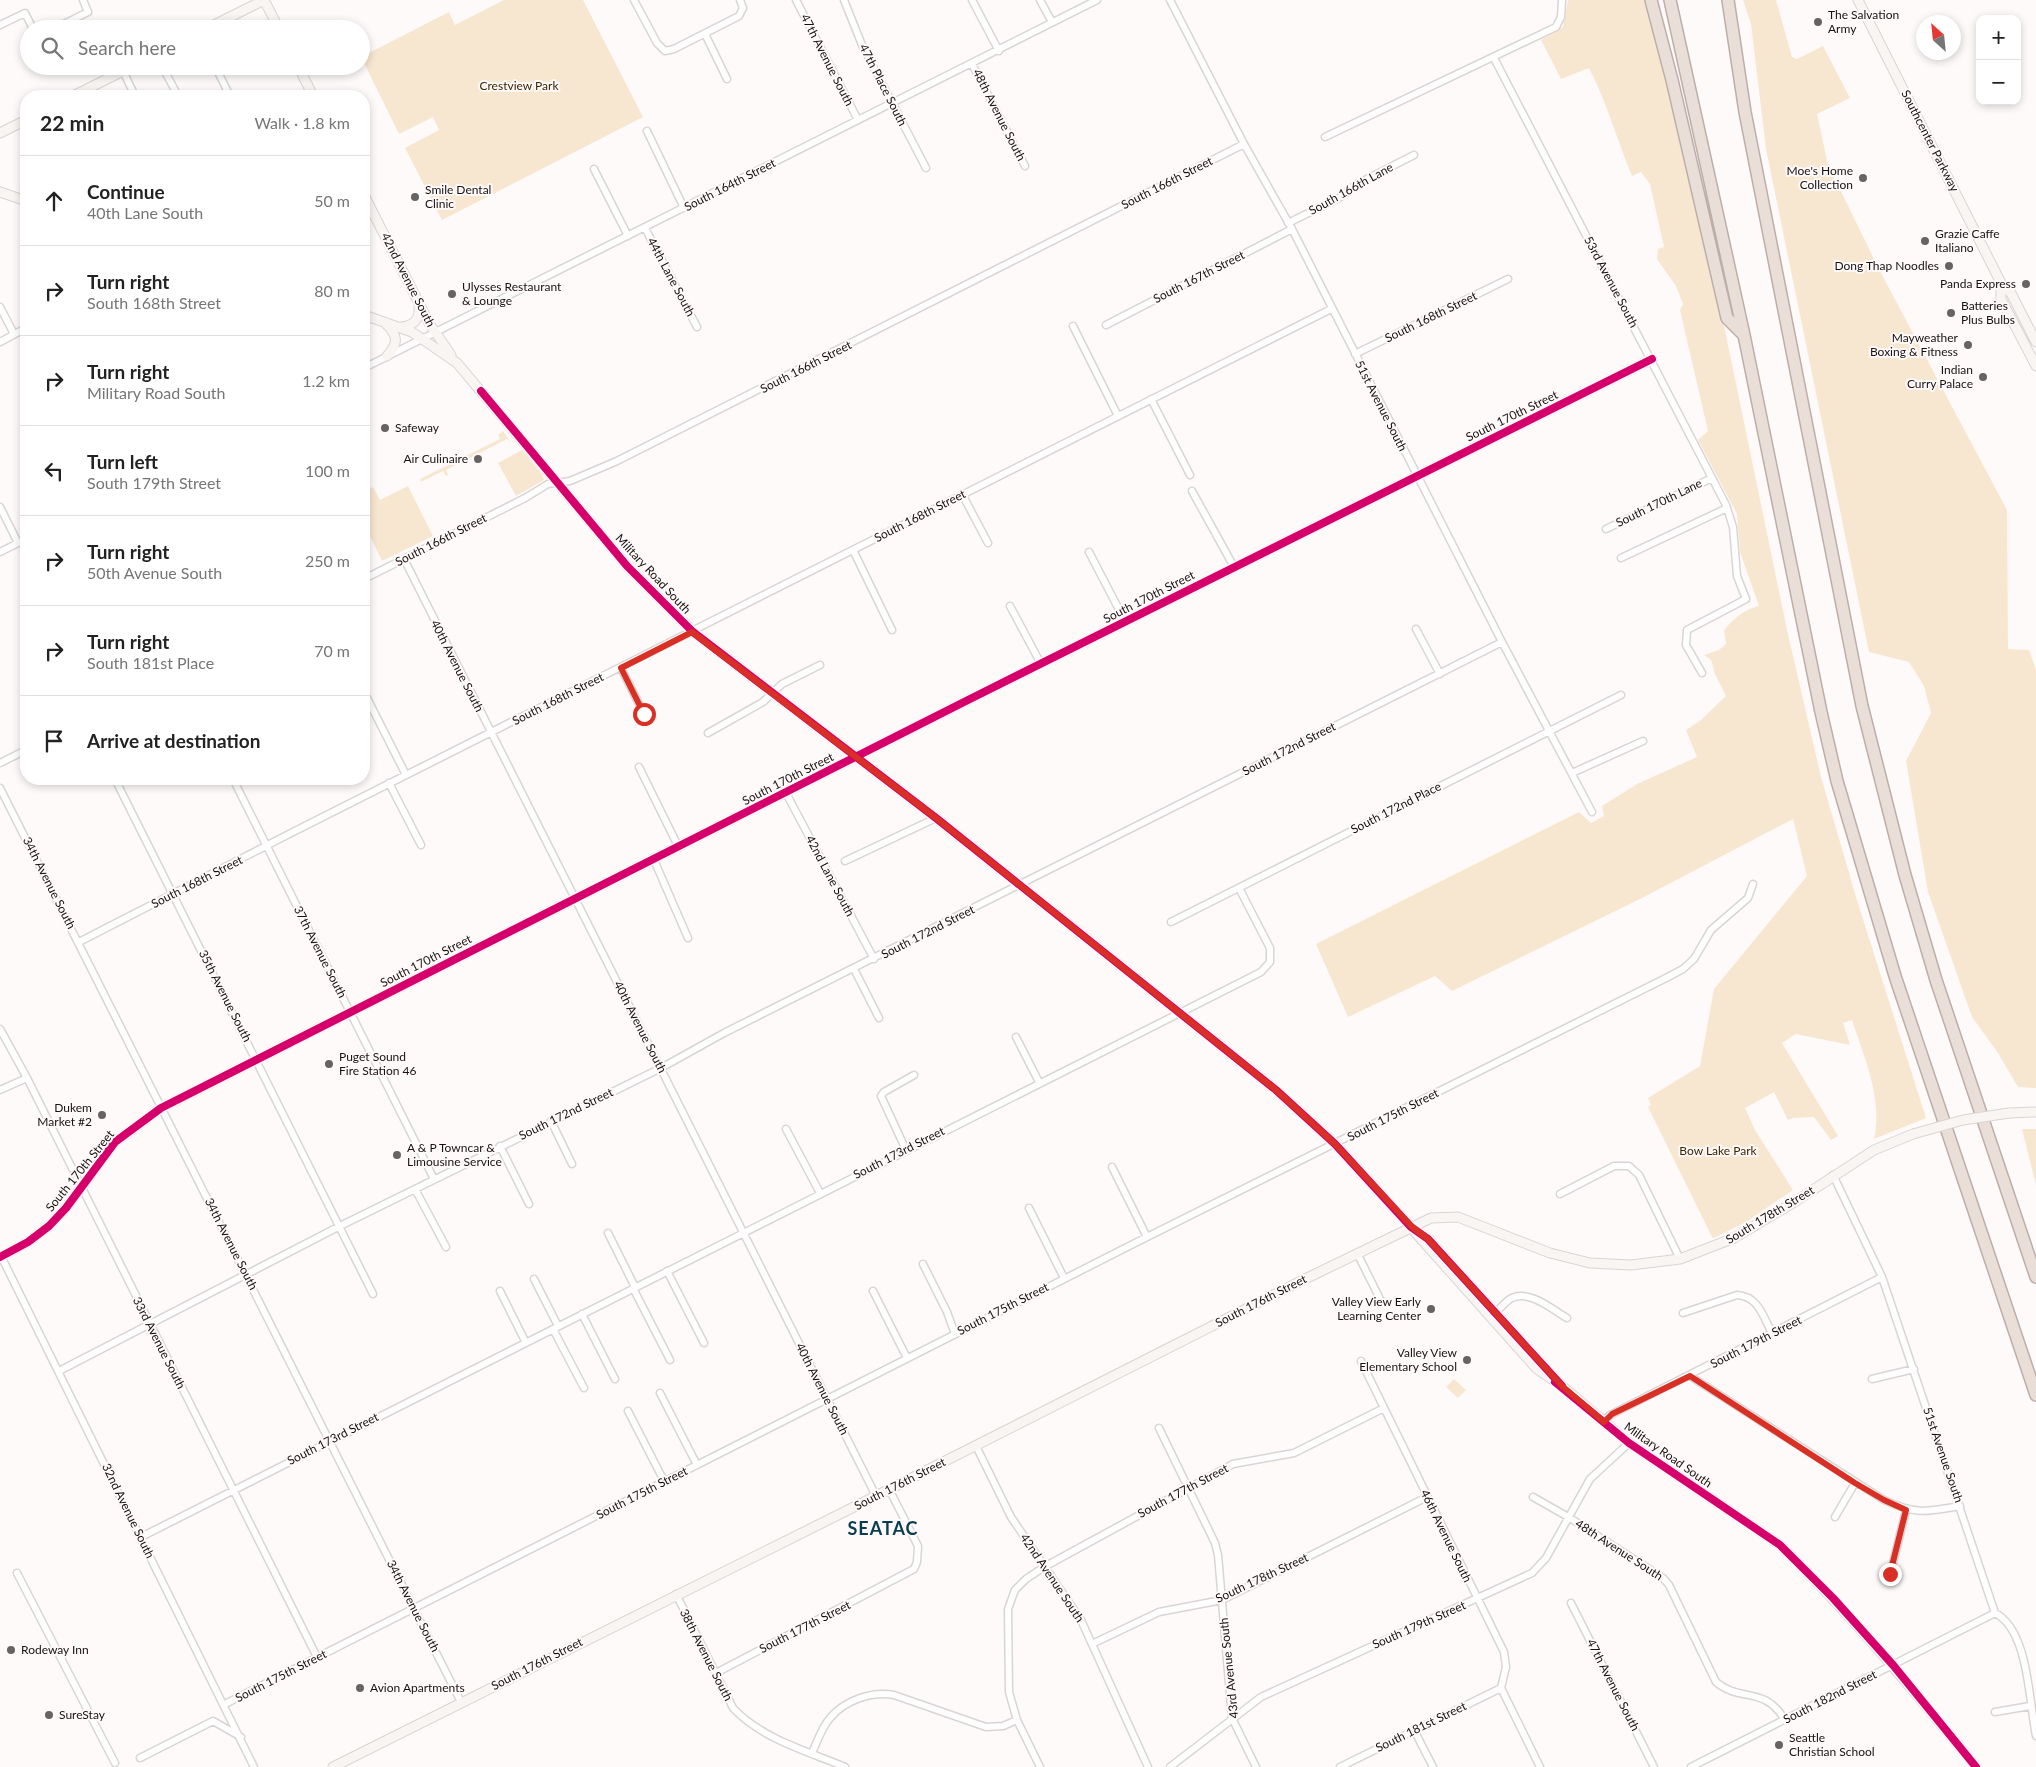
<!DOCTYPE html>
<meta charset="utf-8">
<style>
body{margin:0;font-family:Lato,sans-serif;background:#f2f2f2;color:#222}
.controls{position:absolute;right:15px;top:15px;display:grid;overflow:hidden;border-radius:10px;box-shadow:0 2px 8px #0003}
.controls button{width:45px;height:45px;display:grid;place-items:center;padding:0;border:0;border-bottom:1px solid #e0e0e0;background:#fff;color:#222;font:25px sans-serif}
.compass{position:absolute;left:1916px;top:15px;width:45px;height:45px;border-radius:50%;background:#fff;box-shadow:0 2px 8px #0003;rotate:333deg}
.stop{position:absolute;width:15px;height:15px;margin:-11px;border:4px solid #d93025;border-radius:50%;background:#fff}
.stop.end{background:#d93025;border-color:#fff;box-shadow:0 1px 5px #0008}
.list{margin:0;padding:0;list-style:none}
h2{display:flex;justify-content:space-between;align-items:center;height:65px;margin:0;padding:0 20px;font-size:21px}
h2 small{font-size:16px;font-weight:400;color:#767676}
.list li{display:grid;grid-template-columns:32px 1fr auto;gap:15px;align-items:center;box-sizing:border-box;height:90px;padding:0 20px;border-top:1px solid #e0e0e0}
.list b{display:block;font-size:19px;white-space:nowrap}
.list p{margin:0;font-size:16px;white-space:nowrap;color:#767676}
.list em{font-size:16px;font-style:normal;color:#767676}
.icon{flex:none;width:28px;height:28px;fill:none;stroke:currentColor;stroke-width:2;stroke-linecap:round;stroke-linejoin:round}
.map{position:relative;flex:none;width:2036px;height:1767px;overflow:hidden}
.search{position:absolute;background:#fff;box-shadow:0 2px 8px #0003;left:20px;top:20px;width:350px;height:55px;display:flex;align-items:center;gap:12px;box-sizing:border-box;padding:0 18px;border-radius:28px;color:#767676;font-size:19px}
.panel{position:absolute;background:#fff;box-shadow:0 2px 8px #0003;left:20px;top:90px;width:350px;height:695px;border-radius:20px}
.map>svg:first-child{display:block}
</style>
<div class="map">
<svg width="2036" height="1767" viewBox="0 0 2036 1767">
<rect width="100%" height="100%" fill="#fefafa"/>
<path fill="#f7e7d0" d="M 504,0 L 583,0 L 643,117 L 442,220 L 405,148 L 439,130 L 433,117 L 399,134 L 361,57 L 449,12 L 455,25 Z
M 1568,0 L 1645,0 L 1658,44 L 1721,311 L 1787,630 L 1821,777 L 1856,897 L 1926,1118 L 1874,1139 C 1883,1099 1864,1057 1852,1020 L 1843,1023 L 1850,1045 L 1796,1034 L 1782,1043 L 1838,1136 L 1831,1140 L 1814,1117 L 1793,1118 L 1788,1120 L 1774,1092 L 1745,1108 L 1755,1130 L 1793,1190 L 1746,1222 L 1714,1238 L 1712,1237 L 1648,1107 L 1651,1105 L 1648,1098 L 1700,1066 L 1714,989 L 1807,876 L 1793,819 L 1640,899 L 1452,991 L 1435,976 L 1348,1017 L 1316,944 L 1579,812 L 1591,823 L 1604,816 L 1602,806 L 1637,784 L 1697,757 L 1686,730 L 1701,720 L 1726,696 L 1715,674 L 1711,660 L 1704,655 L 1719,650 L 1726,644 L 1724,630 C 1733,619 1745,609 1759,606 L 1740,552 L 1737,514 L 1698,440 L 1708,431 L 1680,310 L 1683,304 L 1676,286 L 1657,259 L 1658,249 L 1664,247 L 1650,184 L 1641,172 L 1632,176 C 1617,140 1607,103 1589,68 L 1561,79 L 1541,40 L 1563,27 Z
M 1743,0 L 1776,0 L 1792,57 L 1797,59 L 1823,46 L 1850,98 L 1817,114 L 1828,165 L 1881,273 L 2007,510 L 2008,649 L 2029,650 L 2036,670 L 2036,1088 L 2018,1087 L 1998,1053 L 1972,1017 L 1928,892 L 1906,761 L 1931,713 L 1924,686 L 1909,662 L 1869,652 L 1766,149 L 1751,24 Z
M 503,431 L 511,443 L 507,439 L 446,470 L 448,475 L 446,476 L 443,471 L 421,482 L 420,479 L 500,439 L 498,435 Z
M 522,450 L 542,474 L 544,480 L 516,496 L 498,463 Z
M 408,486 L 433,536 L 382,561 L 364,524 L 364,492 L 373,487 L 380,500 Z
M 2022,1129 L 2036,1129 L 2036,1185 Z
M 1454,1379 L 1466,1390 L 1458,1398 L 1446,1387 Z"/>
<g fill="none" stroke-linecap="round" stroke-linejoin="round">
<defs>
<path id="street" d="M 634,0 L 657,43 L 665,51 L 674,49 L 739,16 L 743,8 L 740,0
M 796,0 L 858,120
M 844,0 L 862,45 L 926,168
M 972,0 L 999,51
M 1040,0 L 1052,22
M 1170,0 L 1244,144 L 1292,229 L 1502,642 L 1592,812
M 0,25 L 25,13 L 33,29
M 54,29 L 88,12 L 83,0
M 705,34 L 727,79
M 1494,58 L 1726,505 L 1733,527 L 1737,576 L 1746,599 L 1687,630 L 1686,645 L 1702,673
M 972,64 L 1025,166
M 162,66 L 178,96
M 215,66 L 230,96
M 123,71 L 135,96
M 647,131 L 684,208
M 1325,137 L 1556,27 L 1561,17 L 1562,0
M 594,169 L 628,236
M 1288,223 L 1339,198 L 1355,185 L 1414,155
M 645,228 L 697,327
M 0,307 L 14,334
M 1106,325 L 1292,229
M 1073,326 L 1118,416
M 0,342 L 26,328
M 1355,354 L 1508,279
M 364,368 L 1097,0
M 1151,399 L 1190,475
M 1192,491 L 1234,567
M 962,494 L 988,543
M 0,507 L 18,543
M 1606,529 L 1712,478
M 853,550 L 892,630
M 0,552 L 26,539
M 1089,552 L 1125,621
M 1621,558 L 1727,508
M 404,559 L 876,1496
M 364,579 L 525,498 L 548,484 L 570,481 L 617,461 L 1244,144
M 1010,606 L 1041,664
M 1416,629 L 1440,674
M 621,668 L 644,714
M 366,696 L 406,775
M 708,733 L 763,702 L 782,684 L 820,665
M 0,763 L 26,750
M 639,767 L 679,848
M 1572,773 L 1643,741
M 115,779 L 373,1294
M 233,779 L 434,1179
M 389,783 L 421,845
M 0,788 L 461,1702
M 786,793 L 874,959
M 654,860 L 688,938
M 845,861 L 936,818
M 1171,922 L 1621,695
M 79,942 L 293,832 L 1331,309
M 854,969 L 879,1018
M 0,1029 L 27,1078 L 317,1657
M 1016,1037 L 1039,1082
M 0,1090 L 27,1078
M 551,1121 L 572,1164
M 786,1129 L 820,1193
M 500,1146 L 529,1204
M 906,1150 L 881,1096 L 884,1092 L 914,1075
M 1112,1167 L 1147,1237
M 1833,1175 L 1882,1277 L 1995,1613 C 2029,1630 2029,1703 2036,1736
M 415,1189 L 446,1247
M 1560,1194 L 1614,1166 L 1629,1166 L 1639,1175 L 1680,1259
M 1029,1208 L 1064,1278
M 608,1233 L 635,1287
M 1357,1253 L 1381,1301
M 1,1256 L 254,1767
M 923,1264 L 947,1312 L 955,1334
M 667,1271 L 704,1343
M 534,1279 L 558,1326
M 633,1288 L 670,1360
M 500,1291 L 526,1343
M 873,1291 L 907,1358
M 1683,1313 L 1737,1295 C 1758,1296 1763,1316 1772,1333
M 582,1314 L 615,1379
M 1493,1315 C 1499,1310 1504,1303 1510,1299 C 1528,1288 1553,1310 1567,1318
M 553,1329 L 584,1388
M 1361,1361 L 1504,1652 L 1506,1667 L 1501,1688 L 1540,1767
M 59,1371 L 340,1226 L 661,1068 L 724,1033 L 1502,642
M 1690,1376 L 1884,1500 C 1916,1515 1927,1512 1960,1506
M 1872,1379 L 1914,1369
M 660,1393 L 697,1465
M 628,1411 L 664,1481
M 1604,1421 L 1610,1415 L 1882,1277
M 1159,1428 L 1215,1543 L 1218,1555 L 1232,1718 L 1256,1767
M 976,1446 L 1011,1517 L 1081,1620 L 1148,1767
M 1533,1497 L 1570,1518 L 1663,1578 L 1669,1585 L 1716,1682 C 1741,1703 1764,1685 1785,1720
M 1835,1517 L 1855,1483
M 141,1537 L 1261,972 L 1270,962 L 1270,948 L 1239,888
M 17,1573 L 115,1763
M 1890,1575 L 1906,1510
M 676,1594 L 733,1708 C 762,1739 807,1751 845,1767
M 1571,1603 L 1654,1767
M 1092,1644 L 1159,1612 L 1222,1600 L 1427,1497
M 716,1673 L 914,1569 L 917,1562 L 918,1546 L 889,1489
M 225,1704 L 1147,1237 L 1666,978 L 1683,969 L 1694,959 L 1711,930 L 1748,898 L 1753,884
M 1995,1712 L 2030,1706
M 1414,1730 L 1433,1767
M 812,1753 C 817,1742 822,1727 830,1718 C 845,1700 872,1691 894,1695 L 986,1727 L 1003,1726 L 1017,1720
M 140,1758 L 213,1721 L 241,1737
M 1040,1767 L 1017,1720 L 1009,1692 L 1008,1609 L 1015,1590 L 1026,1579 L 1044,1567 L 1233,1464 L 1294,1453 L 1382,1409
M 1170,1767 L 1261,1697 L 1532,1573 L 1546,1558 L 1590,1479 L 1629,1443
M 1340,1767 L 1501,1688
M 1691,1767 L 1995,1613"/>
<path id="secondary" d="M 1858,0 L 2001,283 L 2011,293 L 2036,342
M 206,29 L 264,0 L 279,29
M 298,66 L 313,96
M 73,96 L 133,66
M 0,133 L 26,120
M 0,192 L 26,201
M 364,195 L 429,323 L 451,355
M 2001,283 L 2001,299 L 2036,366
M 364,315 L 412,332 L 457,363 L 627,566 L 693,632 L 936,818 L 1276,1090 L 1335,1144 L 1411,1227 L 1428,1239 L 1562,1386
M 385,323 C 398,335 399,343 387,356
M 401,327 C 413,326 420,320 419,307
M 2009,1113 L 2036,1112
M 1414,1231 L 1537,1369 L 1562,1386 L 1629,1443 L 1780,1545 C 1851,1614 1914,1691 1976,1767
M 0,1257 L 28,1242 L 49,1226 L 66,1208 L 115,1142 L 161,1108 L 964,702 L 1652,359
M 333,1767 L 876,1496 L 1305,1279 L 1431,1218 L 1458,1217 L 1550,1253 L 1590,1263 L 1631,1265 L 1680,1259 L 1734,1238 L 1796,1201 L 1874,1150 L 1913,1134"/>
<path id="highway" d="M 1651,0 L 1672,80 L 1727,318 L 1744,335
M 1670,0 L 1744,335 L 1821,712 L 1837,781 L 1895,976 L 2036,1395
M 1728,0 L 1745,112 L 1862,706 L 1905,875 L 1936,980 L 2036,1277"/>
</defs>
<use href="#street" stroke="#dad5d5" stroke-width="9"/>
<use href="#secondary" stroke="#dad5d5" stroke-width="11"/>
<use href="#highway" stroke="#bcaea8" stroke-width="14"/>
<use href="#street" stroke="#fffefe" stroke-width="6"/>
<use href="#secondary" stroke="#f8f5f3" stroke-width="9"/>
<use href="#highway" stroke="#eaded8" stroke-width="11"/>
<defs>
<path id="secondary-bridge" d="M 1913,1134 L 1963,1120 L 2009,1113"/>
</defs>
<use href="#secondary-bridge" stroke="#dad5d5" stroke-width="11" stroke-linecap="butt"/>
<use href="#secondary-bridge" stroke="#f8f5f3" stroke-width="9"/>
<defs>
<path id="cycleway" d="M 481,391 L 627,566 L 693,632 L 936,818 L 1276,1090 L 1335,1144 L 1411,1227 L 1428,1239 L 1562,1386
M 0,1257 L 28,1242 L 49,1226 L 66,1208 L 115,1142 L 161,1108 L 964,702 L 1652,359
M 1555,1382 L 1629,1443 L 1780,1545 L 1833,1598 L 1893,1665 L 1976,1767"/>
</defs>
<use href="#cycleway" stroke="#fff9f9" stroke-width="11"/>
<use href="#cycleway" stroke="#d6006c" stroke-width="8"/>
</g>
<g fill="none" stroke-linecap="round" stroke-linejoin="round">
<path stroke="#d93025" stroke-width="6" d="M 644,714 L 621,668 L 692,632 L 936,818 L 1276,1090 L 1335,1144 L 1412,1227 L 1428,1239 L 1562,1386 L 1604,1422 L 1612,1414 L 1690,1376 L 1855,1483 L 1884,1500 L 1906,1510 L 1890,1574"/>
</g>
<g fill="#686363" stroke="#fff9f9" stroke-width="2">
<circle cx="1818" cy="22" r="5"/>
<circle cx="1863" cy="178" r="5"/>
<circle cx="415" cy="197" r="5"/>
<circle cx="1925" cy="241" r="5"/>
<circle cx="1949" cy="266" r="5"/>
<circle cx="2026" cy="284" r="5"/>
<circle cx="452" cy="294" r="5"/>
<circle cx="1951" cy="313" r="5"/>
<circle cx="1968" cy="345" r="5"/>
<circle cx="1983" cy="377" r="5"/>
<circle cx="385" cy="428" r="5"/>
<circle cx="478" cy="459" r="5"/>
<circle cx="329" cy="1064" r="5"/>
<circle cx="102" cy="1115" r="5"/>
<circle cx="397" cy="1155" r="5"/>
<circle cx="1431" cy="1309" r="5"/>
<circle cx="1467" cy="1360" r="5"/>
<circle cx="11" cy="1650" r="5"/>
<circle cx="360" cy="1688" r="5"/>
<circle cx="49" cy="1715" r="5"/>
<circle cx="1779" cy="1745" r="5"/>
</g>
<g text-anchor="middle" stroke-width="4" stroke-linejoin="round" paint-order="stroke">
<g font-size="12" fill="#171212" stroke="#fff9f9" text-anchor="start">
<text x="1828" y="19">The Salvation<tspan x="1828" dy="14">Army</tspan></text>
<text x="1853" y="175" text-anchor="end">Moe's Home<tspan x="1853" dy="14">Collection</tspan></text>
<text x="425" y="194">Smile Dental<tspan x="425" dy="14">Clinic</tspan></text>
<text x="1935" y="238">Grazie Caffe<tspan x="1935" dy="14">Italiano</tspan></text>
<text x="1939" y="270" text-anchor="end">Dong Thap Noodles</text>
<text x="2016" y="288" text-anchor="end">Panda Express</text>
<text x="462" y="291">Ulysses Restaurant<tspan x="462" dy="14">&amp; Lounge</tspan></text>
<text x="1961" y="310">Batteries<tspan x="1961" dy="14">Plus Bulbs</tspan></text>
<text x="1958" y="342" text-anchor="end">Mayweather<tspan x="1958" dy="14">Boxing &amp; Fitness</tspan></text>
<text x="1973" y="374" text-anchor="end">Indian<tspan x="1973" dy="14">Curry Palace</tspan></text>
<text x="395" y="432">Safeway</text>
<text x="468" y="463" text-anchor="end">Air Culinaire</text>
<text x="339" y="1061">Puget Sound<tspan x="339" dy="14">Fire Station 46</tspan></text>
<text x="92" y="1112" text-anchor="end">Dukem<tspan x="92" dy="14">Market #2</tspan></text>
<text x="407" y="1152">A &amp; P Towncar &amp;<tspan x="407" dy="14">Limousine Service</tspan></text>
<text x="1421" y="1306" text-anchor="end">Valley View Early<tspan x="1421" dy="14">Learning Center</tspan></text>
<text x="1457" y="1357" text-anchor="end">Valley View<tspan x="1457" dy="14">Elementary School</tspan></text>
<text x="21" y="1654">Rodeway Inn</text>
<text x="370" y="1692">Avion Apartments</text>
<text x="59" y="1719">SureStay</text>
<text x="1789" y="1742">Seattle<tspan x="1789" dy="14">Christian School</tspan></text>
</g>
<g font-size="12" fill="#171212" stroke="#fff9f9">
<text transform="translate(827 60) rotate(63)" y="4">47th Avenue South</text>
<text transform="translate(883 85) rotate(63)" y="4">47th Place South</text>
<text transform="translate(999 115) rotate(63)" y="4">48th Avenue South</text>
<text transform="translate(1930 141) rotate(63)" y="4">Southcenter Parkway</text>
<text transform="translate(1167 183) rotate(-27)" y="4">South 166th Street</text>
<text transform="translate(730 185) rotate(-27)" y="4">South 164th Street</text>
<text transform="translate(1351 189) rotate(-29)" y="4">South 166th Lane</text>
<text transform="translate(671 277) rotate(62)" y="4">44th Lane South</text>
<text transform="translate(1199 277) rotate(-27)" y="4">South 167th Street</text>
<text transform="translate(408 280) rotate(63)" y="4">42nd Avenue South</text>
<text transform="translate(1611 282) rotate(62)" y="4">53rd Avenue South</text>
<text transform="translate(1431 317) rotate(-26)" y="4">South 168th Street</text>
<text transform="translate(806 367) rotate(-27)" y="4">South 166th Street</text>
<text transform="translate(1381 406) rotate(63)" y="4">51st Avenue South</text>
<text transform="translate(1512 416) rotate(-26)" y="4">South 170th Street</text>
<text transform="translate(1659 503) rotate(-26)" y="4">South 170th Lane</text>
<text transform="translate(920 516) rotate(-27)" y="4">South 168th Street</text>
<text transform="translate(441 540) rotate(-27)" y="4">South 166th Street</text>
<text transform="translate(653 574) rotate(47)" y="4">Military Road South</text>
<text transform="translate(1149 597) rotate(-27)" y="4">South 170th Street</text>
<text transform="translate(457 666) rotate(63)" y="4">40th Avenue South</text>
<text transform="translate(558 699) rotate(-27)" y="4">South 168th Street</text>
<text transform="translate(1289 749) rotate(-27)" y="4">South 172nd Street</text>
<text transform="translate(788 779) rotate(-27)" y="4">South 170th Street</text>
<text transform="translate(1396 808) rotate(-27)" y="4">South 172nd Place</text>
<text transform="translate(830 876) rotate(62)" y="4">42nd Lane South</text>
<text transform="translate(197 882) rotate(-27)" y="4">South 168th Street</text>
<text transform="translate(49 883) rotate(63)" y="4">34th Avenue South</text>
<text transform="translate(928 932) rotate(-27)" y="4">South 172nd Street</text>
<text transform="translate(320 952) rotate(63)" y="4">37th Avenue South</text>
<text transform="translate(426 961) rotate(-27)" y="4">South 170th Street</text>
<text transform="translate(225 996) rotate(63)" y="4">35th Avenue South</text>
<text transform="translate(640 1027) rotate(63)" y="4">40th Avenue South</text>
<text transform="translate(566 1114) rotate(-26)" y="4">South 172nd Street</text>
<text transform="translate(1393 1115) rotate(-27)" y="4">South 175th Street</text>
<text transform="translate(899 1153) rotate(-27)" y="4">South 173rd Street</text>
<text transform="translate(80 1171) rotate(-51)" y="4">South 170th Street</text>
<text transform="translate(1770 1215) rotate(-31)" y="4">South 178th Street</text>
<text transform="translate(231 1244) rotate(63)" y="4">34th Avenue South</text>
<text transform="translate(1261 1301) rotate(-27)" y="4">South 176th Street</text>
<text transform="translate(1003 1309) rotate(-27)" y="4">South 175th Street</text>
<text transform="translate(1756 1342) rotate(-27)" y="4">South 179th Street</text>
<text transform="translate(159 1343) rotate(63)" y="4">33rd Avenue South</text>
<text transform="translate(822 1389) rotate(63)" y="4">40th Avenue South</text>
<text transform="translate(333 1439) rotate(-27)" y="4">South 173rd Street</text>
<text transform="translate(1668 1455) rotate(35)" y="4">Military Road South</text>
<text transform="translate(1943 1455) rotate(71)" y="4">51st Avenue South</text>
<text transform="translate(900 1484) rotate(-27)" y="4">South 176th Street</text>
<text transform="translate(1183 1491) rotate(-28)" y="4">South 177th Street</text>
<text transform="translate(642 1493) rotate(-27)" y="4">South 175th Street</text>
<text transform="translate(128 1511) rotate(64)" y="4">32nd Avenue South</text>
<text transform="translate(1446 1536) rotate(64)" y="4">46th Avenue South</text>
<text transform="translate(1619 1550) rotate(33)" y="4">48th Avenue South</text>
<text transform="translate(1052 1578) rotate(56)" y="4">42nd Avenue South</text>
<text transform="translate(1262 1578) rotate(-25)" y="4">South 178th Street</text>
<text transform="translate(413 1606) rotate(63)" y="4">34th Avenue South</text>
<text transform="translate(1419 1625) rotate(-24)" y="4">South 179th Street</text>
<text transform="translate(805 1627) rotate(-27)" y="4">South 177th Street</text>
<text transform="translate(706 1655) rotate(63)" y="4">38th Avenue South</text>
<text transform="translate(537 1664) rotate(-27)" y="4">South 176th Street</text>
<text transform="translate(1229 1668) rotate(-96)" y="4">43rd Avenue South</text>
<text transform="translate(281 1676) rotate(-27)" y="4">South 175th Street</text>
<text transform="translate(1613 1685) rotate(63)" y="4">47th Avenue South</text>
<text transform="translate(1830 1697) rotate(-27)" y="4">South 182nd Street</text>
<text transform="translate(1421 1727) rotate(-26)" y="4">South 181st Street</text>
</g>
<g font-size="12" fill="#3b2600" stroke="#fff9f9">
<text x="519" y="90">Crestview Park</text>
<text x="1718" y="1155">Bow Lake Park</text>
</g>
<g font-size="18" font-weight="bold" letter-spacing="1" fill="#083e4f" stroke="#fff9f9">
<text x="883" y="1535">SEATAC</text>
</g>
</g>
</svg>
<div class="controls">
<button>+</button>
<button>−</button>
</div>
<svg class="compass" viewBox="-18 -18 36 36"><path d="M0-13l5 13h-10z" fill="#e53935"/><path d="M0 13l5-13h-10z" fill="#767676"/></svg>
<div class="stop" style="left:644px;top:714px"></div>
<div class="stop end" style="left:1890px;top:1574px"></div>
<div class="search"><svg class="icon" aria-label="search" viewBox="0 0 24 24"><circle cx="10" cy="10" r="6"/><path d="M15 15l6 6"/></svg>Search here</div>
<section class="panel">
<h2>22 min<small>Walk · 1.8 km</small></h2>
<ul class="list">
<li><svg class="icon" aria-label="ahead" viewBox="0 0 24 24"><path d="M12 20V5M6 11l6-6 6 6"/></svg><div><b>Continue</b><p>40th Lane South</p></div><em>50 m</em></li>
<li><svg class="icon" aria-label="right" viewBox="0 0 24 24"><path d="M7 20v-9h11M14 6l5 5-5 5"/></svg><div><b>Turn right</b><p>South 168th Street</p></div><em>80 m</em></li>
<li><svg class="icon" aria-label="right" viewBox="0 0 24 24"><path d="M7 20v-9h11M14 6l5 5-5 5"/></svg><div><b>Turn right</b><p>Military Road South</p></div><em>1.2 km</em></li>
<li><svg class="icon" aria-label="left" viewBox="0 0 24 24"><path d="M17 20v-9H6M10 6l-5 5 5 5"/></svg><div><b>Turn left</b><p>South 179th Street</p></div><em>100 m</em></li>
<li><svg class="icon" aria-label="right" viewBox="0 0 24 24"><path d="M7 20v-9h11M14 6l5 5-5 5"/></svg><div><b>Turn right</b><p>50th Avenue South</p></div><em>250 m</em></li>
<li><svg class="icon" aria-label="right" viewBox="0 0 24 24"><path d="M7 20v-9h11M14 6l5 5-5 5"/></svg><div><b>Turn right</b><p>South 181st Place</p></div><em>70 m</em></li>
<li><svg class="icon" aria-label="arrive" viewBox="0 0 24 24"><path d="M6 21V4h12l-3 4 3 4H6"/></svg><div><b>Arrive at destination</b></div></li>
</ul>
</section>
</div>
